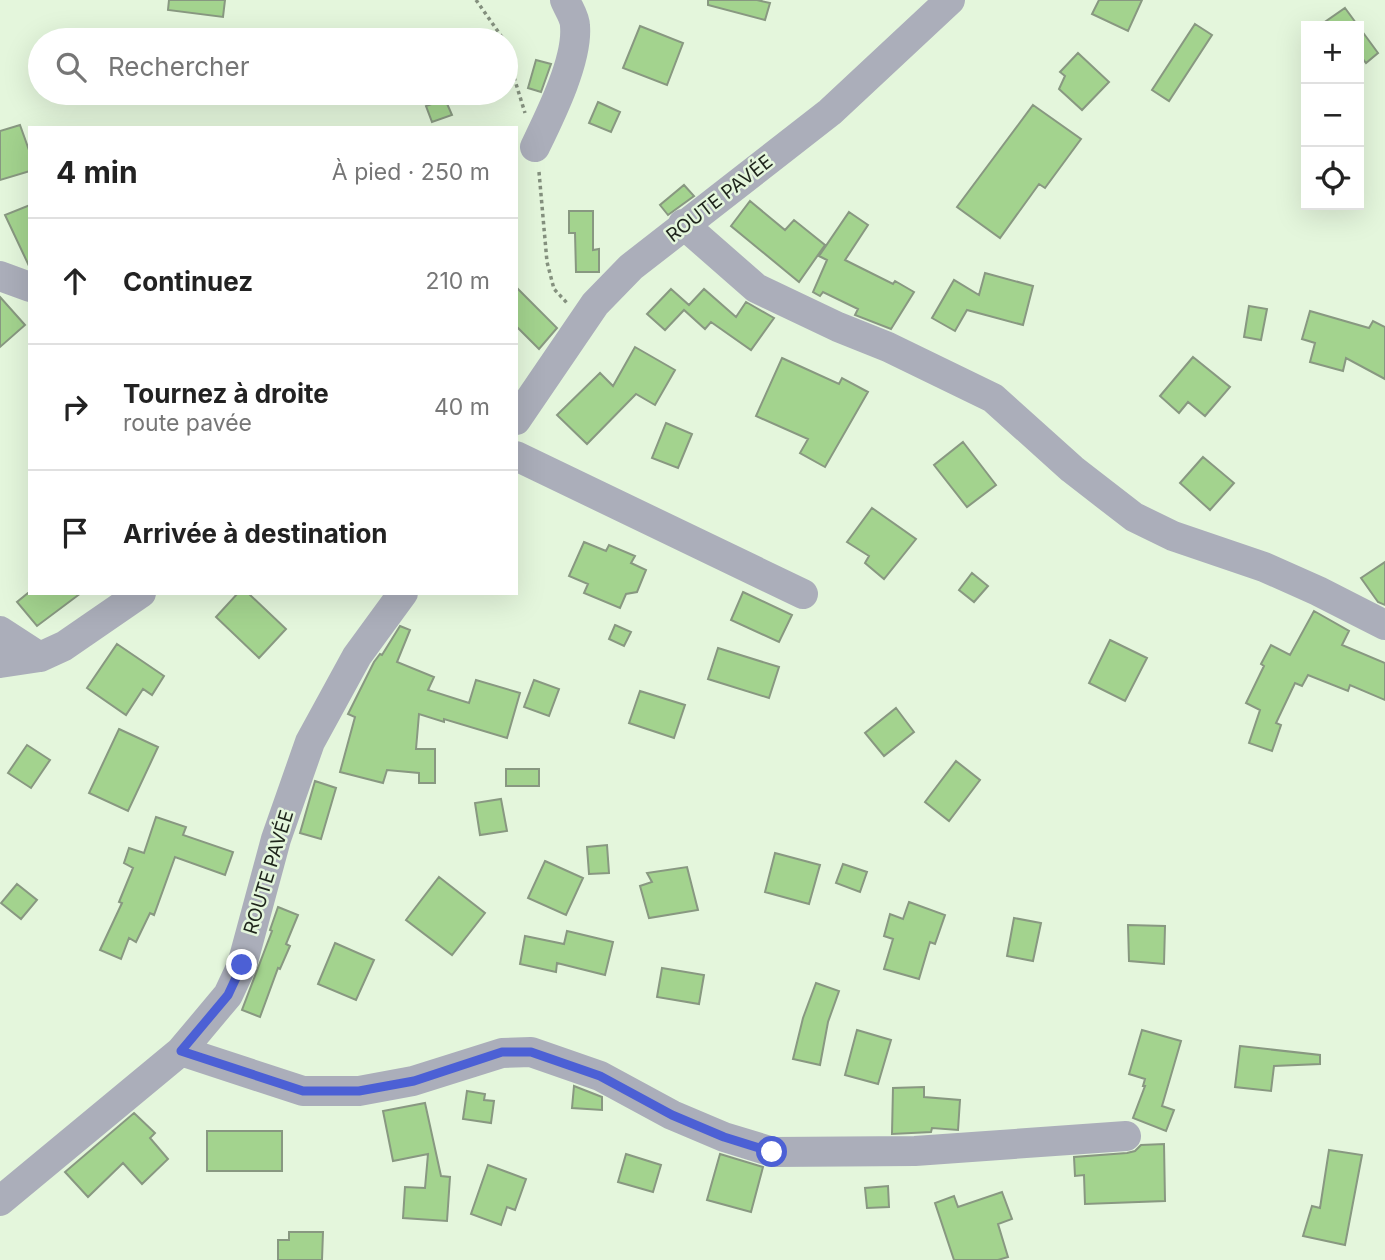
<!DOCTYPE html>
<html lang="fr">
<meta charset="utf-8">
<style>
body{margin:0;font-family:Inter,sans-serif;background:#f2f2f2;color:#222}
.controls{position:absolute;right:21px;top:21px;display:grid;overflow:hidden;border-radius:0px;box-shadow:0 7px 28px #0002}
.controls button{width:63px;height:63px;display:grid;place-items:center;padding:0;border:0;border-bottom:2px solid #e0e0e0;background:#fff;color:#222;font:35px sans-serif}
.stop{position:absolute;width:21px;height:21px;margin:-16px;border:5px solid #4c60d5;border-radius:50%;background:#fff}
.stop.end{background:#4c60d5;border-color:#fff;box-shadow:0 2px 7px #0008}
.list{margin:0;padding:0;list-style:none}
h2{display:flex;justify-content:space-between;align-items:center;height:91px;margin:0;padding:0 28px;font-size:30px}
h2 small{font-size:23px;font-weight:400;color:#767676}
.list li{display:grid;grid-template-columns:46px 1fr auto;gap:21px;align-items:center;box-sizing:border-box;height:126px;padding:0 28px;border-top:2px solid #e0e0e0}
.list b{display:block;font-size:26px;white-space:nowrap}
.list p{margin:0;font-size:23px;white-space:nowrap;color:#767676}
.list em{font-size:23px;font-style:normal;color:#767676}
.icon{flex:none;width:38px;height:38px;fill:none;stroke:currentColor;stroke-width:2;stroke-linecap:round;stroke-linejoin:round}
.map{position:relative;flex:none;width:1385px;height:1260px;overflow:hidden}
.search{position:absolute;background:#fff;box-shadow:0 7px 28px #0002;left:28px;top:28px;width:490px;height:77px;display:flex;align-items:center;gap:18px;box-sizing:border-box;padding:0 24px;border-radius:38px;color:#767676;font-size:26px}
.panel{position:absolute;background:#fff;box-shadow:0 7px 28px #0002;left:28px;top:126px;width:490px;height:469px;border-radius:0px}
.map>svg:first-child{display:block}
</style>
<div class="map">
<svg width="1385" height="1260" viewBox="0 0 1385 1260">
<rect width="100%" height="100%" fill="#e4f6dc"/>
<path fill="#a3d38e" stroke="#889881" stroke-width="2" d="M 169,0 L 225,0 L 223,17 L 168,10 Z
M 708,0 L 757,0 L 770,3 L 765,20 L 708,5 Z
M 1099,0 L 1142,0 L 1128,31 L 1092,14 Z
M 1345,8 L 1378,53 L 1366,63 L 1359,54 L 1359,26 L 1319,26 Z
M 1195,24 L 1212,35 L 1169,101 L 1152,90 Z
M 640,26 L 683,43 L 667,85 L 623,68 Z
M 1078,53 L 1109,82 L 1082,110 L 1059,89 L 1065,76 L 1060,72 Z
M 536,60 L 551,64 L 541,92 L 528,88 Z
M 445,99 L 452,115 L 432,122 L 426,106 Z
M 598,102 L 620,112 L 611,132 L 589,123 Z
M 1033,105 L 1081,139 L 1045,188 L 1039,184 L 1000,238 L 957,207 Z
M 20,125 L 30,153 L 30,171 L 0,180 L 0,131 Z
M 684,185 L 694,196 L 668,215 L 660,205 Z
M 750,201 L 785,230 L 794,220 L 825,245 L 799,282 L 731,226 Z
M 30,205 L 30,268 L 5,215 Z
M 569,211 L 593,211 L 593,250 L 599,249 L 599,272 L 576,272 L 575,233 L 569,233 Z
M 849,212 L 868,225 L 845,260 L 893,284 L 895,281 L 914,292 L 891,329 L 855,315 L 858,309 L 823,292 L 820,296 L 813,292 L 827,260 L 819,256 Z
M 985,273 L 1033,286 L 1023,325 L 967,310 L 955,331 L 932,318 L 954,280 L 979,295 Z
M 516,287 L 557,328 L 539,349 L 516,326 Z
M 671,289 L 689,305 L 704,289 L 736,317 L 746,302 L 774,318 L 751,350 L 711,322 L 705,329 L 684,310 L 665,330 L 647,314 Z
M 0,297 L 25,325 L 0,347 Z
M 1249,306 L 1267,309 L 1261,340 L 1244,337 Z
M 1310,311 L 1369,328 L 1373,321 L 1385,327 L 1385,379 L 1346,358 L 1343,371 L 1310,362 L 1315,343 L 1302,339 Z
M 635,347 L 675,370 L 655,405 L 636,394 L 587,444 L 557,415 L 600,373 L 613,386 Z
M 1193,357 L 1230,387 L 1205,416 L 1188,402 L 1179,413 L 1160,396 Z
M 782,358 L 839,384 L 842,378 L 868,392 L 825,467 L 800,453 L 808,439 L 756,416 Z
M 666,423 L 692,434 L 678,468 L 652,458 Z
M 963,442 L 996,485 L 967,507 L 934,465 Z
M 1203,457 L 1234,483 L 1210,510 L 1180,483 Z
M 872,508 L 916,539 L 884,579 L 865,563 L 869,556 L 847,542 Z
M 584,542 L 606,551 L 609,545 L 635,556 L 631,563 L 646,570 L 637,592 L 626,594 L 620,608 L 584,593 L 588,584 L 569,576 Z
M 1385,562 L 1385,605 L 1378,602 L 1361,578 Z
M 972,573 L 988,586 L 974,602 L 959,590 Z
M 743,592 L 792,615 L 779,642 L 731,620 Z
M 28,593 L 81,593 L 37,626 L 17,602 Z
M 238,593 L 248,593 L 286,629 L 259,658 L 216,617 Z
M 1314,611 L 1349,631 L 1342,645 L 1385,663 L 1385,700 L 1350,685 L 1348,691 L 1308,675 L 1302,686 L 1295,683 L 1276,723 L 1281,725 L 1272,751 L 1249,743 L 1260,710 L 1246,703 L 1264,666 L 1261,664 L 1271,645 L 1290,655 Z
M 615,625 L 631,632 L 624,646 L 609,639 Z
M 400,626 L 410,630 L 397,662 L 434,677 L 428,690 L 469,703 L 476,680 L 520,693 L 507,738 L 444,719 L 444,722 L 419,714 L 416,749 L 435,749 L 435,783 L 419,783 L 419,773 L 387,770 L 383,783 L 340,772 L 355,717 L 348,714 L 374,662 L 380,654 L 382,655 Z
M 1110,640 L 1147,658 L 1125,701 L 1089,683 Z
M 117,644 L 164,676 L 152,695 L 143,689 L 126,715 L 87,688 Z
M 718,648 L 779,667 L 769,698 L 708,679 Z
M 534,680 L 559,689 L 549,716 L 524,707 Z
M 640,691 L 685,705 L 674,738 L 629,723 Z
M 896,708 L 914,732 L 884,756 L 865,733 Z
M 119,729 L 158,747 L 128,811 L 89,793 Z
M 27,745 L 50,760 L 31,788 L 8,773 Z
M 956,761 L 980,780 L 949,821 L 925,802 Z
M 506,769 L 539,769 L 539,786 L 506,786 Z
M 315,781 L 336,788 L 321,839 L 300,833 Z
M 501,799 L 507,831 L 480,835 L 475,803 Z
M 156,817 L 186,827 L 183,835 L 233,852 L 225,875 L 175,857 L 154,915 L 150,913 L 136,942 L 129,938 L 121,959 L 100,950 L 122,903 L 119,902 L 133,868 L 124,863 L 129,848 L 144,853 Z
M 607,845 L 609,873 L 589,874 L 587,847 Z
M 775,853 L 820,865 L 809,904 L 765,892 Z
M 545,861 L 583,878 L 566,915 L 528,898 Z
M 843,864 L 867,872 L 860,892 L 836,883 Z
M 687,867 L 698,910 L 649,918 L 640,886 L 652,882 L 647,873 Z
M 439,877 L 485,913 L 452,955 L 406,920 Z
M 17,884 L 37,900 L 21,919 L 1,903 Z
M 909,902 L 945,915 L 935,944 L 930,942 L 919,979 L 884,969 L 893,939 L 884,936 L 890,914 L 903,919 Z
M 278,907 L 298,915 L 286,944 L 290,946 L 280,969 L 278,968 L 260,1017 L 242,1010 L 272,931 L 270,930 Z
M 1014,918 L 1041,923 L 1033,961 L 1007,956 Z
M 1128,925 L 1165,926 L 1164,964 L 1129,961 Z
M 567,931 L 613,942 L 605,975 L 557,963 L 556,972 L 520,964 L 525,936 L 564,944 Z
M 335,943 L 374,960 L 356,1000 L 318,984 Z
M 662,968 L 704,975 L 699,1004 L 657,997 Z
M 816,983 L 839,991 L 828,1022 L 820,1065 L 793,1059 L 803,1018 Z
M 857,1030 L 891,1040 L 878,1084 L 845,1075 Z
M 1142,1030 L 1181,1041 L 1162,1106 L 1174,1110 L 1166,1131 L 1133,1118 L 1145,1086 L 1143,1086 L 1145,1079 L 1129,1074 Z
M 1240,1046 L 1320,1055 L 1320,1064 L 1274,1066 L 1271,1091 L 1235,1087 Z
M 574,1086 L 602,1097 L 602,1110 L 572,1108 Z
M 924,1087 L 924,1097 L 960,1100 L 958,1130 L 932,1128 L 931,1132 L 892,1134 L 893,1088 Z
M 467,1091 L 485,1094 L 484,1100 L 494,1101 L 491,1123 L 463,1119 Z
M 425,1103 L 441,1176 L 450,1177 L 447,1221 L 403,1218 L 405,1187 L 425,1188 L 428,1154 L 393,1161 L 383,1111 Z
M 134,1113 L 155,1133 L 150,1138 L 168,1159 L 142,1184 L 123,1163 L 88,1197 L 65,1172 Z
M 207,1131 L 282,1131 L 282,1171 L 207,1171 Z
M 1164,1144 L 1165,1201 L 1085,1204 L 1084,1175 L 1075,1176 L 1074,1157 L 1127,1153 L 1135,1151 L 1141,1145 Z
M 1329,1150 L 1362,1155 L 1345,1245 L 1303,1236 L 1312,1206 L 1320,1208 Z
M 626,1154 L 661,1165 L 653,1192 L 618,1182 Z
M 720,1154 L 763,1167 L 751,1212 L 707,1200 Z
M 488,1165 L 526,1179 L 515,1210 L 507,1207 L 501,1225 L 471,1214 Z
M 888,1186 L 889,1207 L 867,1208 L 865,1188 Z
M 1002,1192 L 1012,1219 L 998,1224 L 1008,1257 L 998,1260 L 954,1260 L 935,1203 L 954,1196 L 958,1207 Z
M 289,1232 L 323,1232 L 322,1260 L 278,1260 L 278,1240 L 289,1240 Z"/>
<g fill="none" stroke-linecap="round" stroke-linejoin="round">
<path stroke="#84907e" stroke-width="3.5" stroke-dasharray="3.5 3.5" stroke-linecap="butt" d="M 476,0 L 504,40
M 506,44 L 509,48 L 513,74 L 525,113
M 539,172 L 547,262 L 554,289 L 568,304"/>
<path stroke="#abaeba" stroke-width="30" d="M 535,147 C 550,116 578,60 575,26 C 575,17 568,8 565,0
M 683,224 L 756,288 L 838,327 L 888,347 L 993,398 L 1072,469 L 1134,517 L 1173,536 L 1264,567 L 1318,591 L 1385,625
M 0,276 L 30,287
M 516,420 L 595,304 L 631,267 L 830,112 L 950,0
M 516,456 L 803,594
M 0,631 L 40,657
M 0,663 L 40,657 L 64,646 L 141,593
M 181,1051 L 303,1091 L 359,1091 L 413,1081 L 502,1053 L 531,1052 L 600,1076 L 672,1115 L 724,1137 L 773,1152 L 915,1151 L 1126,1136
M 0,1201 L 181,1051 L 228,995 L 242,965 L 276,839 L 310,742 L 357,656 L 403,593"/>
</g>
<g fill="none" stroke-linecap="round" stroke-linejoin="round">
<path stroke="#4c60d5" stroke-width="9" d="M 242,965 L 228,995 L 181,1051 L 303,1091 L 359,1091 L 414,1081 L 502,1052 L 531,1052 L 600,1076 L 672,1115 L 724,1137 L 772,1152"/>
</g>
<g text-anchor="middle" stroke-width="5" stroke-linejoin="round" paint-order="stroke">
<g font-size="19" fill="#1e241b" stroke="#e4f6dc">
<text transform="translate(719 198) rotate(-38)" y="7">ROUTE PAVÉE</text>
<text transform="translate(268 872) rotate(-73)" y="7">ROUTE PAVÉE</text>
</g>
</g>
</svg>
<div class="controls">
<button>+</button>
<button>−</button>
<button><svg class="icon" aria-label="locate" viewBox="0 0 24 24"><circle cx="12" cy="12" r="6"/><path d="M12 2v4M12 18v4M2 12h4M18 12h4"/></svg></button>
</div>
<div class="stop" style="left:772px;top:1152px"></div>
<div class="stop end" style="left:242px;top:965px"></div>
<div class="search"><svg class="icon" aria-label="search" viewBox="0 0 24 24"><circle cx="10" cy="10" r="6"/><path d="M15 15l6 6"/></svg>Rechercher</div>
<section class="panel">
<h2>4 min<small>À pied · 250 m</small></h2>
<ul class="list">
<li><svg class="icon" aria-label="ahead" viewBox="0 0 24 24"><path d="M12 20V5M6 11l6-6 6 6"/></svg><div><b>Continuez</b></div><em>210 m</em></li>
<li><svg class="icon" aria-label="right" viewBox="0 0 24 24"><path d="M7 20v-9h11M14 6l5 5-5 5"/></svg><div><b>Tournez à droite</b><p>route pavée</p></div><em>40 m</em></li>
<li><svg class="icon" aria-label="arrive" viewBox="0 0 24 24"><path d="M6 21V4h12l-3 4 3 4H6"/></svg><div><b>Arrivée à destination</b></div></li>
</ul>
</section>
</div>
